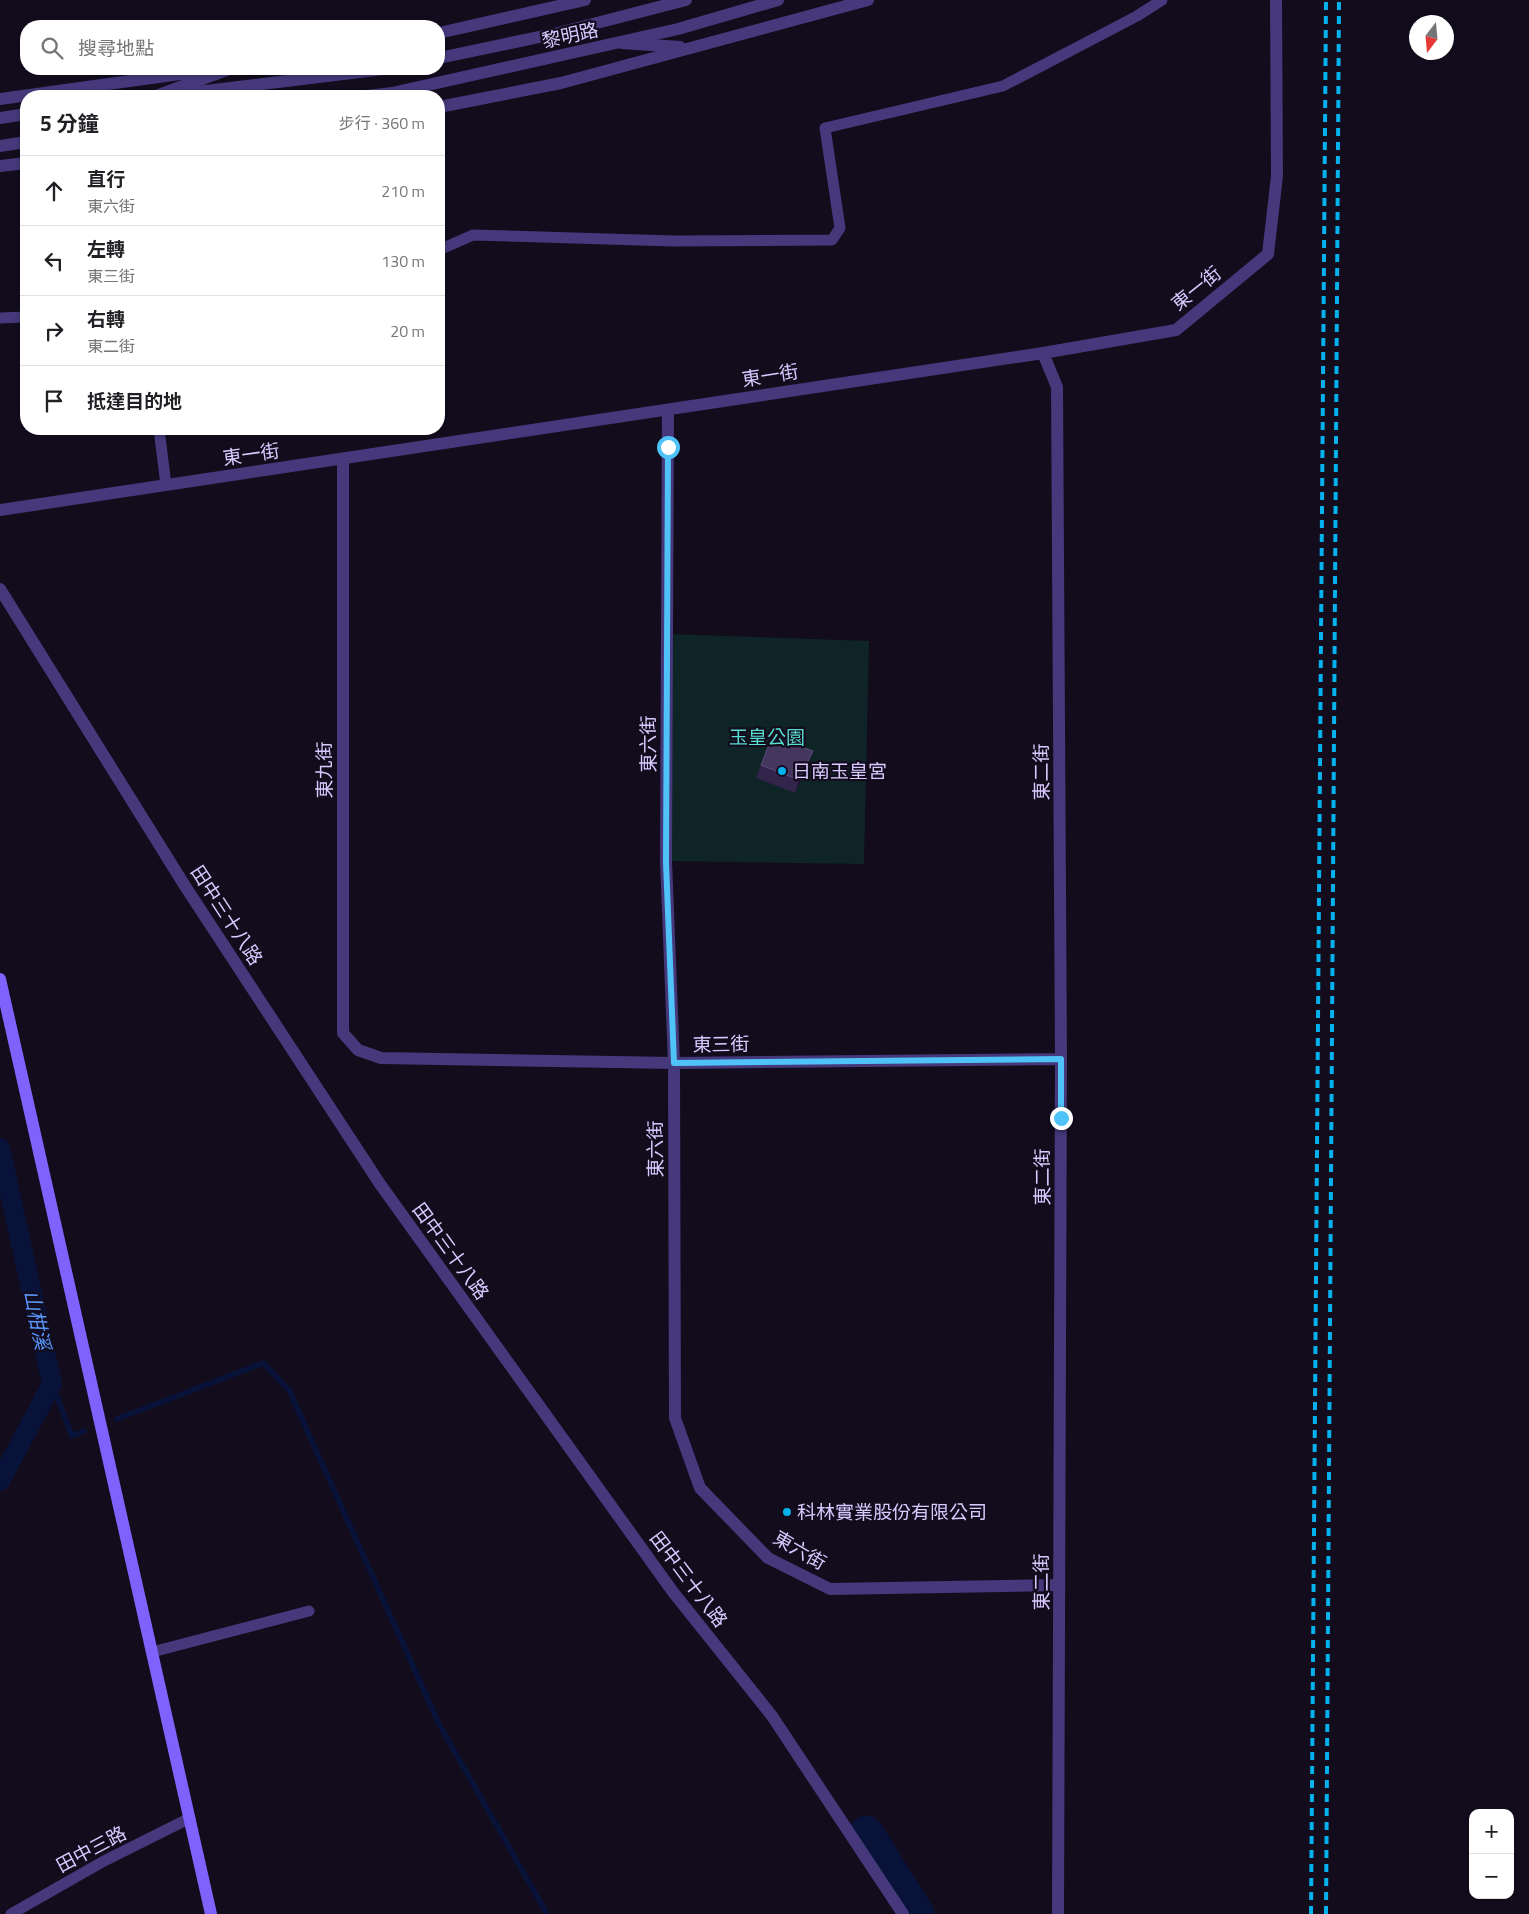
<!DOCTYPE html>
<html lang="zh-TW">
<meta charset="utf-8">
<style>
body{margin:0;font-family:"Titillium Web","Noto Sans TC",sans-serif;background:#f6f6f6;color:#202124}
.controls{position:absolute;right:15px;bottom:15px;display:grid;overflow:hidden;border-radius:10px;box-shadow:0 1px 4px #0004}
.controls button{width:45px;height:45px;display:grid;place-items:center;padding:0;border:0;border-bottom:1px solid #e0e0e0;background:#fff;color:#202124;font:25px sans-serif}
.compass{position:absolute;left:1409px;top:15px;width:45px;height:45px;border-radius:50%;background:#fff;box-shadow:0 1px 4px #0004;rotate:196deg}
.stop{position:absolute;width:15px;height:15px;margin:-11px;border:4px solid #4fc3f7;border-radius:50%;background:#fff}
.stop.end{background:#4fc3f7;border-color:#fff;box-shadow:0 1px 5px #0008}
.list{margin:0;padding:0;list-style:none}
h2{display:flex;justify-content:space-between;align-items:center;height:65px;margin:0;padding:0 20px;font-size:21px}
h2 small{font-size:16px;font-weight:400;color:#757577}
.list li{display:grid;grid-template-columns:32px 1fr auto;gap:15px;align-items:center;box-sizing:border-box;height:70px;padding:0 20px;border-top:1px solid #e0e0e0}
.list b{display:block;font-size:19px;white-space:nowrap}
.list p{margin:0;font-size:16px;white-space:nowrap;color:#757577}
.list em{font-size:16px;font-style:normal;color:#757577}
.icon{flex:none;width:28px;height:28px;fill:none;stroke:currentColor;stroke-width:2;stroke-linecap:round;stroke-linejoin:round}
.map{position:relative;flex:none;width:1529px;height:1914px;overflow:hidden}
.search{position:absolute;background:#fff;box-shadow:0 1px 4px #0004;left:20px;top:20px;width:425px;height:55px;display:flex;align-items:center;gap:12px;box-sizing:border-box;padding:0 18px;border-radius:20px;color:#757577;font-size:19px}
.panel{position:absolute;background:#fff;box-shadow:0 1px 4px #0004;left:20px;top:90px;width:425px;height:345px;border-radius:20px}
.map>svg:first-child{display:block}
</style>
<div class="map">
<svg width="1529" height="1914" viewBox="0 0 1529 1914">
<rect width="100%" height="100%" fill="#120c1d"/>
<path fill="#0f2427" d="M 667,634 L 869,641 L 864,864 L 666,861 Z"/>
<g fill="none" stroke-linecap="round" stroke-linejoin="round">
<path stroke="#091339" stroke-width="5.5" d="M 52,1384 L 72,1436 L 84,1431
M 117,1419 L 263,1363 L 289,1390 L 439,1724 L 547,1914"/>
<path stroke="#091339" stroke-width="20" d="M 0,1148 L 52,1384 L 0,1481"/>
<path stroke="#091339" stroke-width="35" d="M 866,1833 L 917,1914"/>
<path stroke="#45387b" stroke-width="11" d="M 439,250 L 473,235 L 673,241 L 832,240 L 840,228 L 825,128 L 1003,86 L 1137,16 L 1162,0
M 0,318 L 26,317
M 159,429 L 166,485
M 152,1652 L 309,1611
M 11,1914 L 104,1861 L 190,1818"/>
<path stroke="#45387b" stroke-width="12" d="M 439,33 L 585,0
M 622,43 L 680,47
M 156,96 L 229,69
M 0,99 L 216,69
M 439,107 L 561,83 L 868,0
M 0,166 L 26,163
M 1043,353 L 1057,387 L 1061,1059 L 1058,1914
M 668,410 L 666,861 L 674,1063 L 675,1418 L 700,1488 L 768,1558 L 830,1589 L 1059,1585
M 343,459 L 343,1033 L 358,1050 L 381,1058 L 674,1063 L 1061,1059
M 0,510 L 1043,353 L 1176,330 L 1268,254 L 1277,176 L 1276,0
M 0,589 L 185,886 L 380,1184 L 673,1592 L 772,1716 L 903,1914"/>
<path stroke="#45387b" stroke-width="12" d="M 439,58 L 558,33 L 686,0
M 165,96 L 384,69
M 367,96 L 392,93 L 678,29 L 778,0
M 0,118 L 26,114
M 0,146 L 26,142"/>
<path stroke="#7f62fc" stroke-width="12" d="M 0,979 L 211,1914"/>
<path stroke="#04b1ef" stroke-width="4" stroke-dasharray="8 6" stroke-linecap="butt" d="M 1311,1914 L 1326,0
M 1326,1914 L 1339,0"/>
</g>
<path fill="#32244b" d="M 813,751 L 808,765 L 795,793 L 756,778 L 761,765 Z"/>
<path fill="#1e1331" d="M 813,751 L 808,765 L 795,793 L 799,780 Z"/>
<path fill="#44365f" stroke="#5b4d78" d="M 772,737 L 813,751 L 799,780 L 761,765 Z"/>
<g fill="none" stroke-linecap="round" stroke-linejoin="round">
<path stroke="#4fc3f7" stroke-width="6" d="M 668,447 L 666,862 L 674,1063 L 1061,1059 L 1061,1118"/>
</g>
<g fill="#04b1ef" stroke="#120c1d" stroke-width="2">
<circle cx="782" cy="771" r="5"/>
<circle cx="787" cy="1512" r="5"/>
</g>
<g text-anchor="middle" stroke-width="4.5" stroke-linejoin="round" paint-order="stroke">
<g font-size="19" fill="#d8c9fe" stroke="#120c1d">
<text transform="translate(570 35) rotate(-12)" y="7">黎明路</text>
<text transform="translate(1196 288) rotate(-39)" y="7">東一街</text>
<text transform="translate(770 375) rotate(-9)" y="7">東一街</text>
<text transform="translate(251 454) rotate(-8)" y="7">東一街</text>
<text transform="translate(648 744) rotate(-90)" y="7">東六街</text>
<text transform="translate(324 770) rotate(-90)" y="7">東九街</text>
<text transform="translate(1041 772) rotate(-90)" y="7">東二街</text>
<text transform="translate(227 915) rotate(57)" y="7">田中三十八路</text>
<text transform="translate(721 1044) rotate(-1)" y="7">東三街</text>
<text transform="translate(655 1149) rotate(-90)" y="7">東六街</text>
<text transform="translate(1042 1177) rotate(-90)" y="7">東二街</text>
<text transform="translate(451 1251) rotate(54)" y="7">田中三十八路</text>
<text transform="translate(800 1550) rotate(30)" y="7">東六街</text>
<text transform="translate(689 1579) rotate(53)" y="7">田中三十八路</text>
<text transform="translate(1041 1582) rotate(-90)" y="7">東二街</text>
<text transform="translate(91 1849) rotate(-28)" y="7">田中三路</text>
</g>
<g font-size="19" fill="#57dcd0" stroke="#120c1d">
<text x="767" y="744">玉皇公園</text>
</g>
<g font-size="19" fill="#d8c9fe" stroke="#120c1d" text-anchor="start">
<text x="792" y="778">日南玉皇宮</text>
<text x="797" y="1519">科林實業股份有限公司</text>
</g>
<g font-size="20" font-style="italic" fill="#5996fc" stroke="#120c1d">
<text transform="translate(37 1320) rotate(78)" y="7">山柑溪</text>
</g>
</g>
</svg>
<div class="controls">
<button>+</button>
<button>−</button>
</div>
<svg class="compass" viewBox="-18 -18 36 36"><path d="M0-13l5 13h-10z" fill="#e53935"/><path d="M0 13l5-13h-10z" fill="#757577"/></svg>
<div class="stop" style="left:668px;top:447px"></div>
<div class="stop end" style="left:1061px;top:1118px"></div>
<div class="search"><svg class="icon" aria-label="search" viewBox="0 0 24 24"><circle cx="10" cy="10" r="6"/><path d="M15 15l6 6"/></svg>搜尋地點</div>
<section class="panel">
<h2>5 分鐘<small>步行 · 360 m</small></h2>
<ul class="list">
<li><svg class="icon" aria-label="ahead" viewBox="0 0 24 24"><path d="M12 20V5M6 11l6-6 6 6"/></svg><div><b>直行</b><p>東六街</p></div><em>210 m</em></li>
<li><svg class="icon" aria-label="left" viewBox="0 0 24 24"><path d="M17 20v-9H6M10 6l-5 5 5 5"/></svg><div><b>左轉</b><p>東三街</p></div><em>130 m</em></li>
<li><svg class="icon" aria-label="right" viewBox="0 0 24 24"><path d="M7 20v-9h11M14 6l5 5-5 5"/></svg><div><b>右轉</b><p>東二街</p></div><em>20 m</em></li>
<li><svg class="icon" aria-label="arrive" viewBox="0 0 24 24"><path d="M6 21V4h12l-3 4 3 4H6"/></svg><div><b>抵達目的地</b></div></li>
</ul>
</section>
</div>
